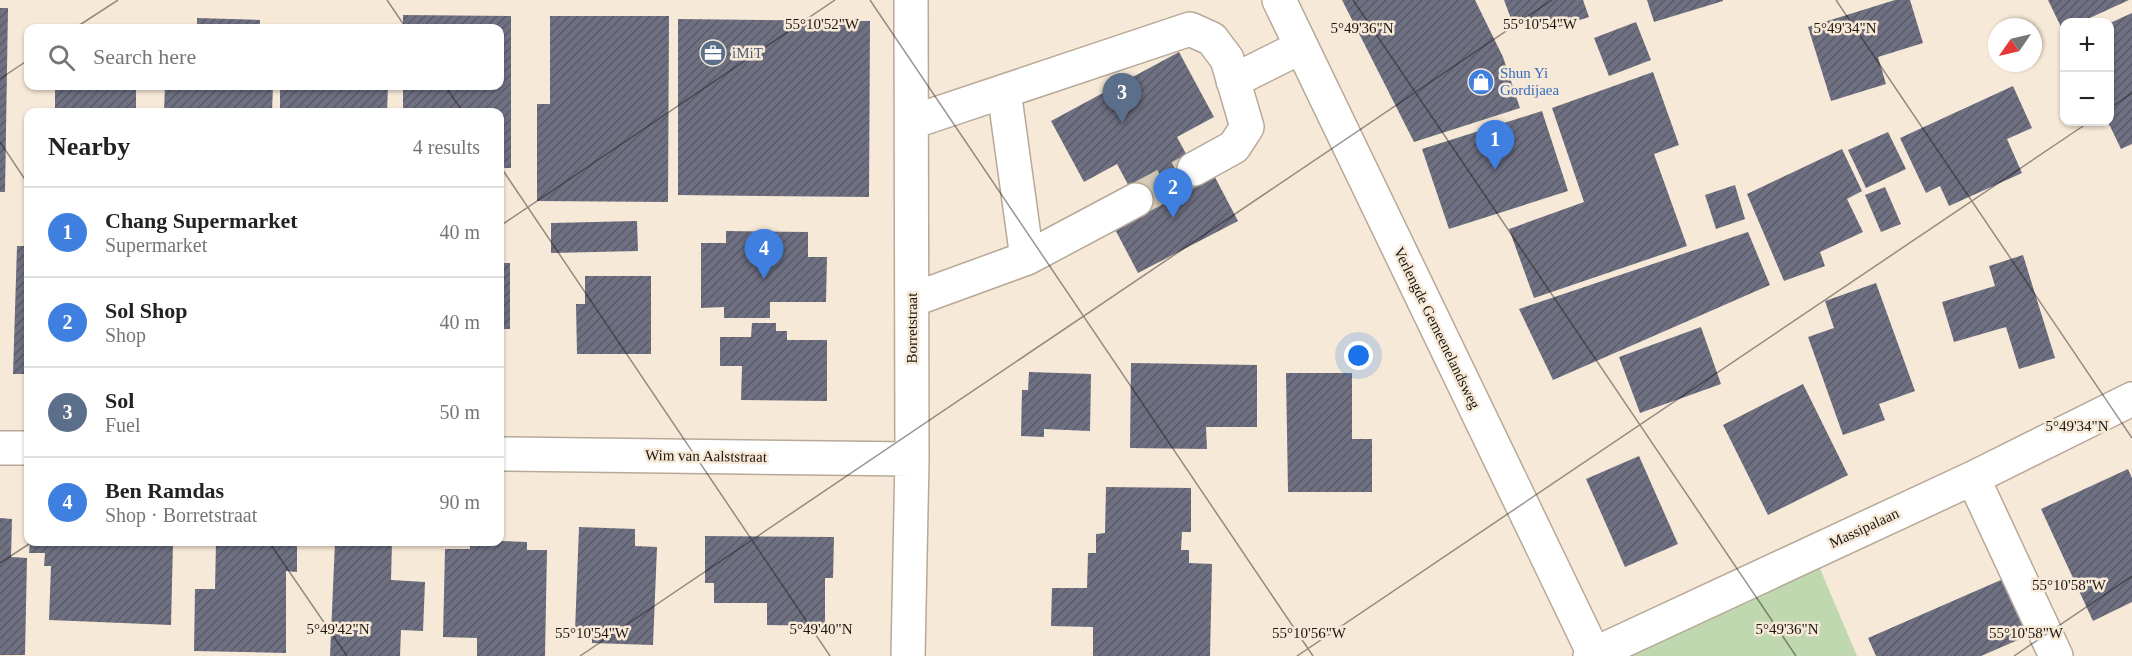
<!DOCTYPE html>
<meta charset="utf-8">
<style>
body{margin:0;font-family:"Times New Roman",serif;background:#f6f6f6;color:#222}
.controls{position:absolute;right:18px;top:18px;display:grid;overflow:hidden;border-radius:12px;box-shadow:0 2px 4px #0004}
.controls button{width:54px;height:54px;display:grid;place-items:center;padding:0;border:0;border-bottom:2px solid #e0e0e0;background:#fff;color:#222;font:30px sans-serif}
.compass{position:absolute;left:1988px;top:18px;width:54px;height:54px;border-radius:50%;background:#fff;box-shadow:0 2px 4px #0004;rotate:236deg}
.you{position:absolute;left:1359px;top:356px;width:21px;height:21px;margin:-15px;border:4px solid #fff;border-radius:50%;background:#1a73e8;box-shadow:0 0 0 9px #1a73e833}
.badge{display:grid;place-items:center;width:39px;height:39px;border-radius:50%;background:#74562a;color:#fff;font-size:20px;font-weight:700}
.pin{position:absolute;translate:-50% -50px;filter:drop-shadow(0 2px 3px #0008)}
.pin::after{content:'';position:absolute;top:32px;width:21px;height:18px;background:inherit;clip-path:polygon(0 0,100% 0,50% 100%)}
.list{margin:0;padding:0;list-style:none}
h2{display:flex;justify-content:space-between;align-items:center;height:78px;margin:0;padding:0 24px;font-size:26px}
h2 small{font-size:20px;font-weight:400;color:#767676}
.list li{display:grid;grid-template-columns:39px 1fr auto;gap:18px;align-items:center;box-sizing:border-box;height:90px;padding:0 24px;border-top:2px solid #e0e0e0}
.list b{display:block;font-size:22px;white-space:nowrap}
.list p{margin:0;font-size:20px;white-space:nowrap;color:#767676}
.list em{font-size:20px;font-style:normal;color:#767676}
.icon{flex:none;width:33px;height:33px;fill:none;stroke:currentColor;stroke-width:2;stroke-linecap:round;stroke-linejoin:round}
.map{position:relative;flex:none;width:2132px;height:656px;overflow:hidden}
.search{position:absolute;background:#fff;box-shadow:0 2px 4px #0004;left:24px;top:24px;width:480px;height:66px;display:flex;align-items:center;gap:15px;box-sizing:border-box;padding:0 21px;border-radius:12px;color:#767676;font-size:22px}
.panel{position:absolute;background:#fff;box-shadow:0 2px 4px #0004;left:24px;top:108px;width:480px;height:438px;border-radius:12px}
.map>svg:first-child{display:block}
</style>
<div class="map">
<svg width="2132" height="656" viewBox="0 0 2132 656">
<defs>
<pattern id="building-hatch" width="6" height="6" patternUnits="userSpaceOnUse" patternTransform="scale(1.5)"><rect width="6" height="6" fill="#6f7082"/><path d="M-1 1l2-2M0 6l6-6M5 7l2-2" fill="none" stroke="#5a5b69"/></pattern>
</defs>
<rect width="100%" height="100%" fill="#f7e9d7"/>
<path fill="#c0d8b0" d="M 1818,564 L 1857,656 L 1618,656 Z"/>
<path fill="url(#building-hatch)" d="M 1342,0 L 1475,0 L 1503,57 L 1520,108 L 1414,142 Z
M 1504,0 L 1583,0 L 1589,17 L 1552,29 L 1548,16 L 1514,27 Z
M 1647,0 L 1723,0 L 1723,1 L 1654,22 Z
M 1895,0 L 1910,0 L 1923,43 L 1878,57 L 1886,84 L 1831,101 L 1808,27 Z
M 2048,0 L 2129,0 L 2081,22 L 2064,22 L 2064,30 L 2063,31 Z
M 0,8 L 8,8 L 5,192 L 0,192 Z
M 2132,13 L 2132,144 L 2121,149 L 2108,122 L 2110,36 L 2113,34 L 2110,23 Z
M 403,15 L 511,16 L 511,168 L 500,168 L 500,112 L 403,112 L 403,86 L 500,86 L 500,28 L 403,28 Z
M 550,16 L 669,16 L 668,202 L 537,201 L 537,104 L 550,104 Z
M 197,18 L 260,20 L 260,28 L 197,28 Z
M 678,19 L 870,21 L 869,197 L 678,195 Z
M 1636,22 L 1651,60 L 1609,76 L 1594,38 Z
M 345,24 L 389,25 L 389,28 L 345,28 Z
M 1179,52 L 1214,117 L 1177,137 L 1198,176 L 1208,164 L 1238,221 L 1138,273 L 1108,216 L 1140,207 L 1117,164 L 1084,182 L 1051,121 Z
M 1653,72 L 1679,145 L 1654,154 L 1687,246 L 1534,298 L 1509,229 L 1584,202 L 1552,108 Z
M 55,86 L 136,86 L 136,112 L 55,112 Z
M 165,86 L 273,86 L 272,112 L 164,111 Z
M 280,86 L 388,86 L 387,112 L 280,111 Z
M 2013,86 L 2032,128 L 2007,139 L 2022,173 L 1949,206 L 1940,186 L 1926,193 L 1900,138 Z
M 1542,111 L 1568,191 L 1449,229 L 1422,149 Z
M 1888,132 L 1906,169 L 1866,188 L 1848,150 Z
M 1842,149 L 1862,191 L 1847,199 L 1863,232 L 1820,252 L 1825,266 L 1784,281 L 1747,194 Z
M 1735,185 L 1745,219 L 1716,229 L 1705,195 Z
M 1885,187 L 1901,224 L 1881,232 L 1865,195 Z
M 637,221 L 638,251 L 551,253 L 551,223 Z
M 726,231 L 808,232 L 808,257 L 827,257 L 826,302 L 770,302 L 770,318 L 724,318 L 724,307 L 701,308 L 701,243 L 726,243 Z
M 1748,232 L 1770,285 L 1553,380 L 1519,309 Z
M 17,246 L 28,246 L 28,374 L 13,374 Z
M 2023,255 L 2055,358 L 2019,369 L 2006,327 L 1954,342 L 1942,302 L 1995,286 L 1989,266 Z
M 500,263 L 510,263 L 510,329 L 500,329 Z
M 585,276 L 651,276 L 651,354 L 577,354 L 576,304 L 585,304 Z
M 1876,283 L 1915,391 L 1879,404 L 1885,420 L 1843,435 L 1808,337 L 1834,328 L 1825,301 Z
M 752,323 L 776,323 L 776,331 L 787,331 L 787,340 L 827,340 L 827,401 L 741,400 L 742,366 L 720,366 L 720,337 L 751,337 Z
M 1701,327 L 1721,384 L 1640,413 L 1619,357 Z
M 1131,363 L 1257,365 L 1257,427 L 1206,427 L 1207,449 L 1130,448 Z
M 1029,372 L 1091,374 L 1090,431 L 1044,429 L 1044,437 L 1021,436 L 1022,390 L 1028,390 Z
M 1286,373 L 1352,373 L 1352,439 L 1372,439 L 1372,492 L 1288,492 Z
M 1803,384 L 1848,475 L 1768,515 L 1723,425 Z
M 1639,456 L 1678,544 L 1625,567 L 1586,479 Z
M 2128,469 L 2132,478 L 2132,602 L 2093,621 L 2041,509 Z
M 1106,487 L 1191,488 L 1191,532 L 1182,532 L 1181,550 L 1189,550 L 1189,563 L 1212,564 L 1210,656 L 1093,656 L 1093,627 L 1051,626 L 1052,588 L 1087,588 L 1088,553 L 1096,553 L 1096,534 L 1105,533 Z
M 0,518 L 12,519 L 11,557 L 27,558 L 25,655 L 0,655 Z
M 579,527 L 635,529 L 635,546 L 657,547 L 653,645 L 592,643 L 592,631 L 575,631 Z
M 705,536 L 834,537 L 833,578 L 825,578 L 825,626 L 767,625 L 767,603 L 714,603 L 714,583 L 705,583 Z
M 500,541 L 527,542 L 527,550 L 547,550 L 545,656 L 477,656 L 477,638 L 443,637 L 445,549 L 470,549 L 470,542 Z
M 30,542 L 173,542 L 171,625 L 49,620 L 51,566 L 44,566 L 45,553 L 29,553 Z
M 216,542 L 297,542 L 297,572 L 286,571 L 286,653 L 194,651 L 195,589 L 215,589 Z
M 335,542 L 392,542 L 391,580 L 425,582 L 423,631 L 401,630 L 400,656 L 330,656 Z
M 2010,576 L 2034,633 L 1981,656 L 1876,656 L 1868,638 Z"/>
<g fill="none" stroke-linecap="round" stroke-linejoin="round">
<path stroke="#d6cab9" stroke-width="33" stroke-dasharray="33 16" stroke-linecap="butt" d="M 1136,200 L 1194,169"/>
<defs>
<path id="minor" d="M 1279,0 L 1595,656
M 1233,81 L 1301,47
M 1004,91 L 1027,258
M 912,122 L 1190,29 L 1212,39 L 1227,59 L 1247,127 L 1234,147 L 1194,169
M 912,300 L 1027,258 L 1136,200
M 0,448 L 28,448
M 500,454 L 912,459
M 1973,478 L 2056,656
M 908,656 L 912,459 L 911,0
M 1590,656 L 1973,478 L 2132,399"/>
</defs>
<use href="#minor" stroke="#b7a998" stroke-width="36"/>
<use href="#minor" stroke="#fff" stroke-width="33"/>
</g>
<path fill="none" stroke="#1c1711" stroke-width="1.5" stroke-opacity="0.45" d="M 387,0 L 406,28M 870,0 L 1313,656M 1353,0 L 1796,656M 1836,0 L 2132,438M 75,28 L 118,0M 0,79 L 28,60M 445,86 L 463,112M 2110,108 L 2132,93M 0,142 L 28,184M 500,166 L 830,656M 500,226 L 835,0M 269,542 L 347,656M 0,563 L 32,542M 580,656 L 1552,0M 1297,656 L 2089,122M 2014,656 L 2132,576"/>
<defs>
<symbol id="office-disc" viewBox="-11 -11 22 22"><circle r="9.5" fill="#5c6f8a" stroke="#f7e9d7"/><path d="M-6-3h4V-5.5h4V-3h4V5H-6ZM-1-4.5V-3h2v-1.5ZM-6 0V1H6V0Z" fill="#fff"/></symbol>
<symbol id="shop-disc" viewBox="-11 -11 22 22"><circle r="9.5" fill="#3f7fe0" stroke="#f7e9d7"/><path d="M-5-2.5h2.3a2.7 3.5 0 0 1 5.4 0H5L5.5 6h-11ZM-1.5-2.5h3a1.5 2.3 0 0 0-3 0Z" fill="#fff"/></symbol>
</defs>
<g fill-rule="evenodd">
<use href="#office-disc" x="698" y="38" width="30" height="30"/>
<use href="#shop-disc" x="1466" y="67" width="30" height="30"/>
</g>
<g text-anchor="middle" stroke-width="5" stroke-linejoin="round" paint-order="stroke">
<g font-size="15" fill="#4e5e75" stroke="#f7e9d7" text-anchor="start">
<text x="732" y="58">iMiT</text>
</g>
<g font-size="15" fill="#366cbe" stroke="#f7e9d7" text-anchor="start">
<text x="1500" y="78">Shun Yi<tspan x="1500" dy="17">Gordijaea</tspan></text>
</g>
<g font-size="15" fill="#1c1711" stroke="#f7e9d7">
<text transform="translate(912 328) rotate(-90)" y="5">Borretstraat</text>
<text transform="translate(1437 328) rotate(64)" y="5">Verlengde Gemeenelandsweg</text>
<text transform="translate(706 456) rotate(1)" y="5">Wim van Aalststraat</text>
<text transform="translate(1864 528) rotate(-25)" y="5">Massipalaan</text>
</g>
</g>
<g font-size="15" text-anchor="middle" fill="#1c1711" stroke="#f7e9d7" stroke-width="5" stroke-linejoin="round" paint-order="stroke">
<text x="822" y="29">55°10'52"W</text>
<text x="1540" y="29">55°10'54"W</text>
<text x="1362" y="33">5°49'36"N</text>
<text x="1845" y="33">5°49'34"N</text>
<text x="2077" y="431">5°49'34"N</text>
<text x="2069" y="590">55°10'58"W</text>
<text x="338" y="634">5°49'42"N</text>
<text x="821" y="634">5°49'40"N</text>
<text x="1787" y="634">5°49'36"N</text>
<text x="592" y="638">55°10'54"W</text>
<text x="1309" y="638">55°10'56"W</text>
<text x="2026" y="638">55°10'58"W</text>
</g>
</svg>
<div class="controls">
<button>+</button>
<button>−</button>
</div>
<svg class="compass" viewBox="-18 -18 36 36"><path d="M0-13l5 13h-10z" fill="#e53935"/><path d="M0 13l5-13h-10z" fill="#767676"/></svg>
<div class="you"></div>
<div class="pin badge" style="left:1495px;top:170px;background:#3f7fe0">1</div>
<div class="pin badge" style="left:1173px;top:218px;background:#3f7fe0">2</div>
<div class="pin badge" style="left:1122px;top:123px;background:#5c6f8a">3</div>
<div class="pin badge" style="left:764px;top:279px;background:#3f7fe0">4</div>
<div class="search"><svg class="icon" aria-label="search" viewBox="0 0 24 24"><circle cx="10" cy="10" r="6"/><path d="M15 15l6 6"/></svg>Search here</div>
<section class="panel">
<h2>Nearby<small>4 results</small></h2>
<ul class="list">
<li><span class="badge" style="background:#3f7fe0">1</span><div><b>Chang Supermarket</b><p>Supermarket</p></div><em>40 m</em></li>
<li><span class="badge" style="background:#3f7fe0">2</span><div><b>Sol Shop</b><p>Shop</p></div><em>40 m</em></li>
<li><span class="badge" style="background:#5c6f8a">3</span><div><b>Sol</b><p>Fuel</p></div><em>50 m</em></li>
<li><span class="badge" style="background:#3f7fe0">4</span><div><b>Ben Ramdas</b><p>Shop · Borretstraat</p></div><em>90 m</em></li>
</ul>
</section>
</div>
